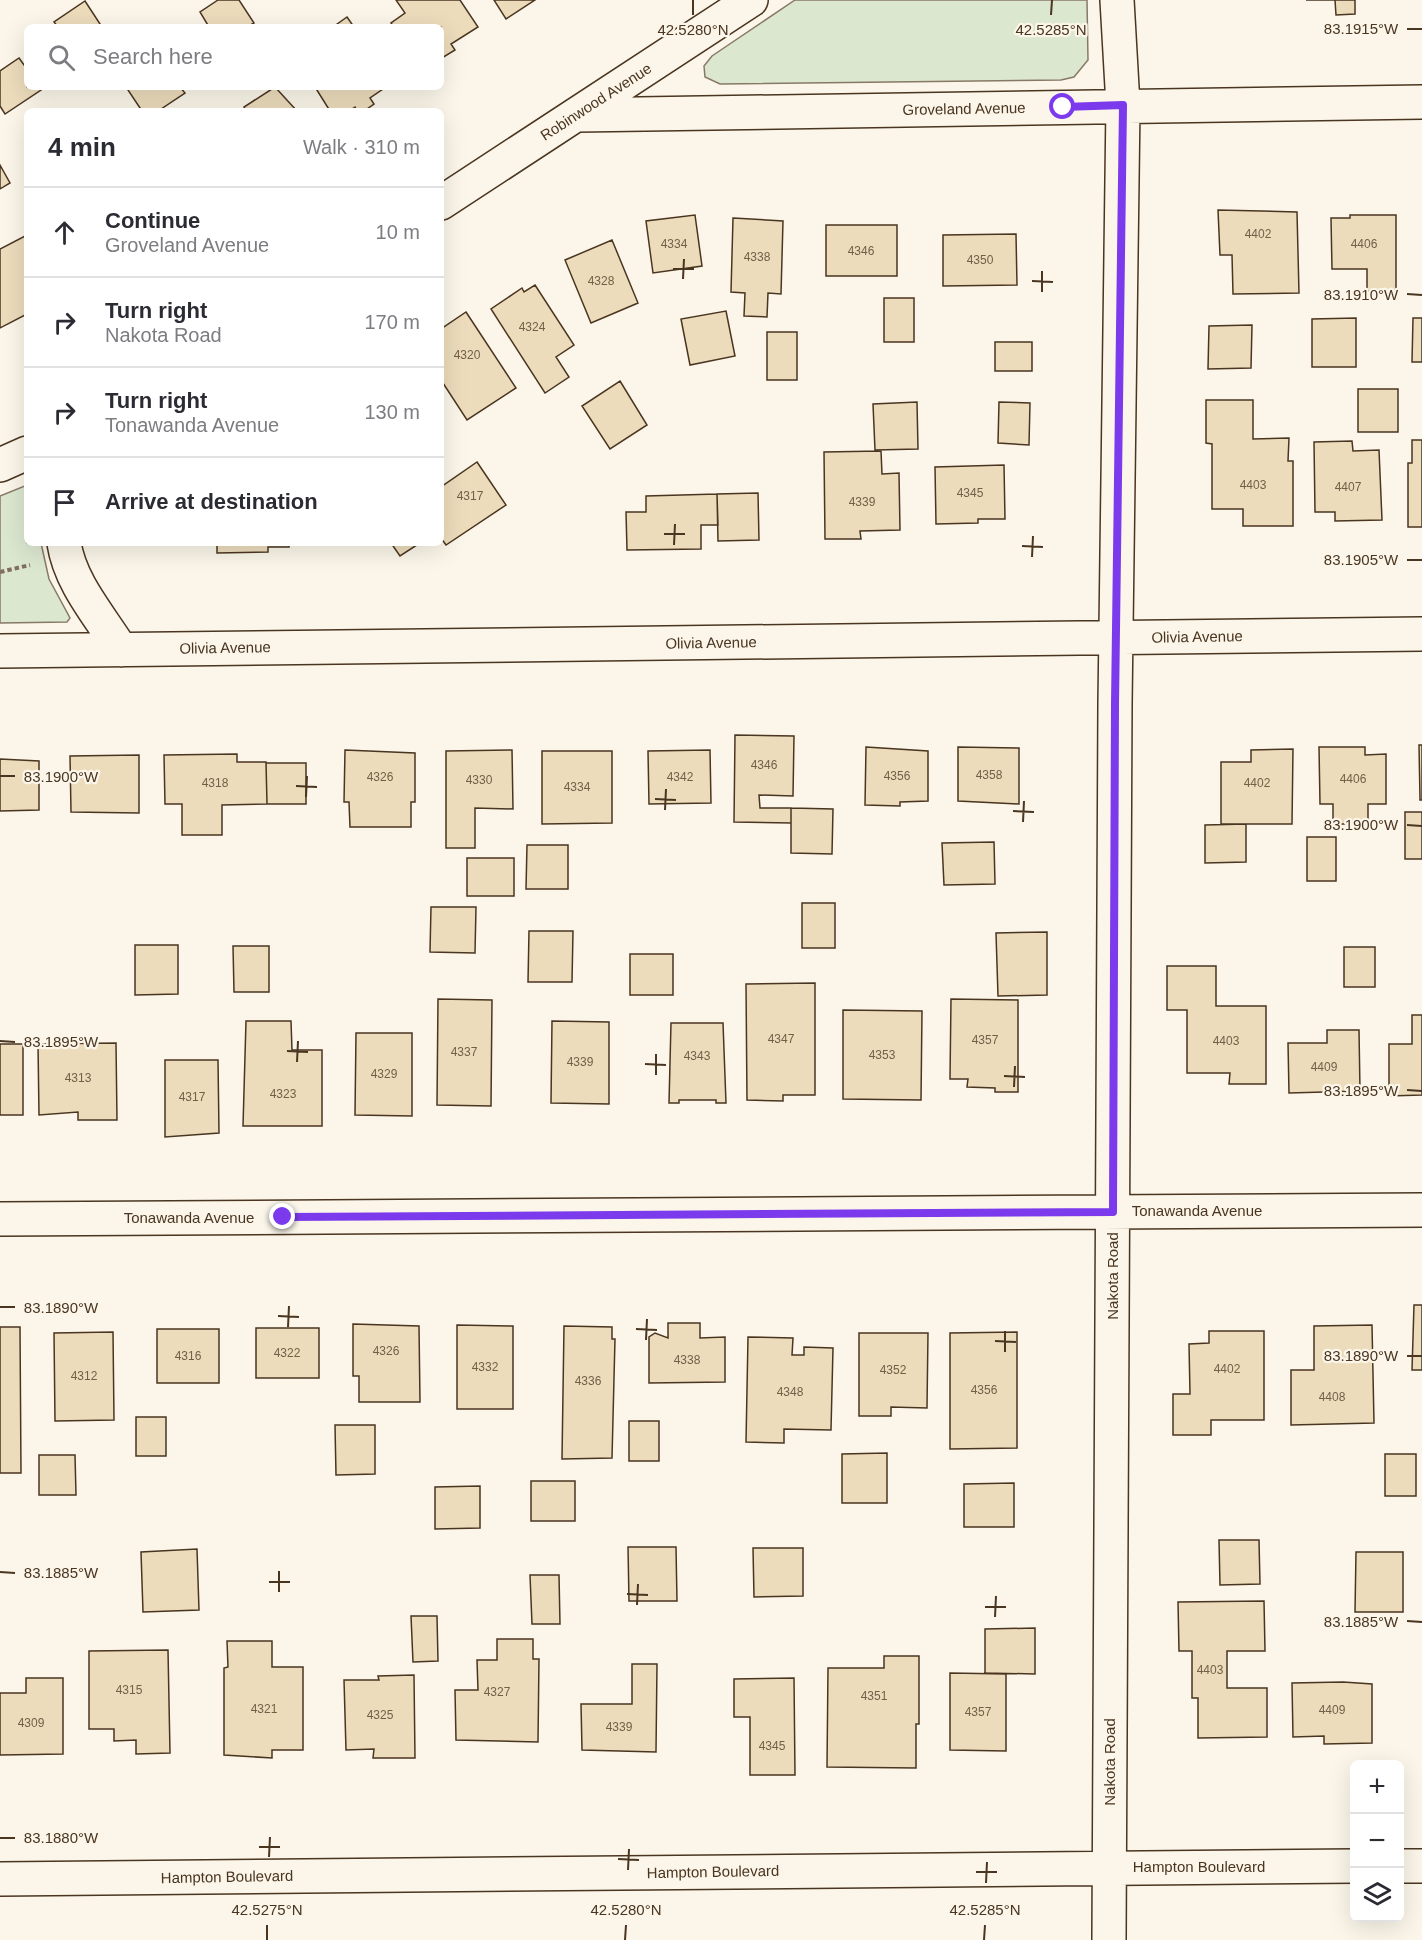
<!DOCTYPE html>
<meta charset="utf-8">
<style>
body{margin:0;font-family:Helvetica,sans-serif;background:#f2f2f3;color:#2b2b33}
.controls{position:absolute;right:18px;bottom:18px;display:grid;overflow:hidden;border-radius:9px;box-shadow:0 6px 24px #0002}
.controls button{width:54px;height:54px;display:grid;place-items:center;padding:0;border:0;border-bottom:2px solid #e1e1e2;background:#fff;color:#2b2b33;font:30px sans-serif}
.stop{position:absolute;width:18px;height:18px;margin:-14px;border:4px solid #7c3aed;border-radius:50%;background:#fff}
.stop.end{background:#7c3aed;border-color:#fff;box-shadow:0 2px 6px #0008}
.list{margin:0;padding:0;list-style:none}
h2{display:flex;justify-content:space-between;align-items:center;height:78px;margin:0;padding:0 24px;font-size:26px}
h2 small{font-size:20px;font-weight:400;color:#7c7c81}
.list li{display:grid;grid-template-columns:39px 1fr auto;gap:18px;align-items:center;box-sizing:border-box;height:90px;padding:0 24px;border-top:2px solid #e1e1e2}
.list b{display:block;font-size:22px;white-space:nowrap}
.list p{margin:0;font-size:20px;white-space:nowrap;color:#7c7c81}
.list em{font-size:20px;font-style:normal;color:#7c7c81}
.icon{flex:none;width:33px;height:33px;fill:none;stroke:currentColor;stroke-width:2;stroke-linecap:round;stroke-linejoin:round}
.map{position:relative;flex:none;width:1422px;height:1940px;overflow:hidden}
.search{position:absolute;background:#fff;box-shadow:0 6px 24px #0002;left:24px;top:24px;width:420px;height:66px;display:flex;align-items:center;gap:15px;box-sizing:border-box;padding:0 21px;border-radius:9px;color:#7c7c81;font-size:22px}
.panel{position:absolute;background:#fff;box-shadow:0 6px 24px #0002;left:24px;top:108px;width:420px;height:438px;border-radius:9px}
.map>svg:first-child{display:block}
</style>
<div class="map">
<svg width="1422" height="1940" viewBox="0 0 1422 1940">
<rect width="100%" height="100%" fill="#fbf6e9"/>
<path fill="#dce7d0" stroke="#887966" stroke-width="1.5" d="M 795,0 L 1087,0 L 1088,60 L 1074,77 L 1061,80 L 720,84 L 705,77 L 704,66 L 712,56 Z
M 27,485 L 27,543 L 41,543 L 49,579 L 70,618 L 67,622 L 0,623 L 0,496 Z"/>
<path fill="#ecdcbc" stroke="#4a3520" stroke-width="1.5" d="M 218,0 L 239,0 L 254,23 L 247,27 L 209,27 L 200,12 Z
M 396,0 L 460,0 L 478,27 L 451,44 L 455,50 L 442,58 L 441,27 L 394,27 L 391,23 L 405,13 Z
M 494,0 L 535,0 L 506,19 Z
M 1306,0 L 1355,0 L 1355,14 L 1336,15 L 1335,0 Z
M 85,1 L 102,27 L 58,27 L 54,22 Z
M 347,17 L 354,27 L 333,27 Z
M 19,58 L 27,69 L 27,87 L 39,87 L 41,90 L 5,114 L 0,106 L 0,71 Z
M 126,87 L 180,87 L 185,93 L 158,111 L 142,111 Z
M 275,87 L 297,111 L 246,111 L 244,107 Z
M 315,87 L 386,87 L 370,98 L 374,104 L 364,111 L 357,111 L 355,107 L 349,111 L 330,111 Z
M 0,165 L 10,183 L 0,189 Z
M 1218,210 L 1297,212 L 1299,293 L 1233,294 L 1232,255 L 1220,255 Z
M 695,215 L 702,266 L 653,273 L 646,221 Z
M 1350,215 L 1396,215 L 1396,291 L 1367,291 L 1367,269 L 1332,269 L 1331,218 L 1350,218 Z
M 733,218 L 783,221 L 781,294 L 768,293 L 767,317 L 744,316 L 745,293 L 731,292 Z
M 826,225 L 897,225 L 897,276 L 826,276 Z
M 1016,234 L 1017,285 L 943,286 L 943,235 Z
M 27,235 L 27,314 L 0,328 L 0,249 Z
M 612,240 L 638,303 L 591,323 L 565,260 Z
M 535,285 L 574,345 L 556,357 L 569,377 L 545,393 L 491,309 L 522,288 L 524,292 Z
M 884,298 L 914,298 L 914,342 L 884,342 Z
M 726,311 L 735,356 L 690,365 L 681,319 Z
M 466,312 L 516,388 L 467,420 L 441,380 L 441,329 Z
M 1356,318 L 1356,367 L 1312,367 L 1312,319 Z
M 1413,318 L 1422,318 L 1422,362 L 1412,362 Z
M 1252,325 L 1251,368 L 1208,369 L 1209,326 Z
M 767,332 L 797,332 L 797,380 L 767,380 Z
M 995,342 L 1032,342 L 1032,371 L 995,371 Z
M 620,381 L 647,425 L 610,449 L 582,406 Z
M 1358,389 L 1398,389 L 1398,432 L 1358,432 Z
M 1206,400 L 1253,400 L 1253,439 L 1289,438 L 1288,461 L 1293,461 L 1293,526 L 1243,526 L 1243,509 L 1212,509 L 1212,444 L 1206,443 Z
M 917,402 L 918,449 L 875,450 L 873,404 Z
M 999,402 L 1030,403 L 1029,445 L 998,443 Z
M 1412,440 L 1422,440 L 1422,527 L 1408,527 L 1408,463 L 1412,463 Z
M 1352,441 L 1353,451 L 1379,450 L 1382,520 L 1335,521 L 1335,512 L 1315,512 L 1314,442 Z
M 881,451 L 882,474 L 899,473 L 900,530 L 860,531 L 861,539 L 825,539 L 824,452 Z
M 477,462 L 506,505 L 446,545 L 441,538 L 441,487 Z
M 1004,465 L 1005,519 L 978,519 L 978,523 L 936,524 L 935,467 Z
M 758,493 L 759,540 L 718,541 L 717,494 Z
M 717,494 L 718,525 L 701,525 L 701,549 L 627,550 L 626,512 L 646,512 L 646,496 Z
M 217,543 L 289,543 L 289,547 L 268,547 L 268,552 L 217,553 Z
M 391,543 L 420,543 L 400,556 Z
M 735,735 L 794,736 L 793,796 L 759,795 L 760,808 L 791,808 L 791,823 L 734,822 Z
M 1419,745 L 1422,745 L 1422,800 L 1420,800 Z
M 866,747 L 928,751 L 928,801 L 900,802 L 900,806 L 865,805 Z
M 958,747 L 1019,748 L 1019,804 L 958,801 Z
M 1319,747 L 1365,747 L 1365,755 L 1386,754 L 1386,804 L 1368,804 L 1368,824 L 1333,824 L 1333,804 L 1320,804 Z
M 1293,749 L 1292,824 L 1221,824 L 1221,762 L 1251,762 L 1251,750 Z
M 345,750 L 415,753 L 415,802 L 411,802 L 411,827 L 350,827 L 349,802 L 344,802 Z
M 512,750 L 513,809 L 475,808 L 475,848 L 446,848 L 446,751 Z
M 710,750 L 711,803 L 649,804 L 648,751 Z
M 542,751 L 612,751 L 612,823 L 542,824 Z
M 237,754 L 237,762 L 266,762 L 267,804 L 222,805 L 222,835 L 182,835 L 182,804 L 165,804 L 164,755 Z
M 139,755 L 139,813 L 71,812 L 70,756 Z
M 0,759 L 39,761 L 39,810 L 0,811 Z
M 266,763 L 306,763 L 306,804 L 267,804 Z
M 791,808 L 833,809 L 832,854 L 791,853 Z
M 1405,812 L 1422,812 L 1422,859 L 1405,859 Z
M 1246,824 L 1246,862 L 1205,863 L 1205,825 Z
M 1307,837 L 1336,837 L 1336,881 L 1307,881 Z
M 994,842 L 995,884 L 944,885 L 942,843 Z
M 527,845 L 568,845 L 568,889 L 526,889 Z
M 467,858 L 514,858 L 514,896 L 467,896 Z
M 802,903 L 835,903 L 835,948 L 802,948 Z
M 431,907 L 476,907 L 475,953 L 430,952 Z
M 529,931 L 573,931 L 572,982 L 528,982 Z
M 1047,932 L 1047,995 L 998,996 L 996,933 Z
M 135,945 L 178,945 L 178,994 L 135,995 Z
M 233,946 L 269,946 L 269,992 L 234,992 Z
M 1344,947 L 1375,947 L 1375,987 L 1344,987 Z
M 630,954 L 673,954 L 673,995 L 630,995 Z
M 1167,966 L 1216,966 L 1216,1006 L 1266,1006 L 1266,1084 L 1229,1084 L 1230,1073 L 1187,1073 L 1187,1010 L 1167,1010 Z
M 815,983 L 815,1095 L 783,1095 L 783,1101 L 747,1100 L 746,984 Z
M 438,999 L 492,1000 L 491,1106 L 437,1105 Z
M 951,999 L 1018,1000 L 1018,1092 L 995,1092 L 995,1088 L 967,1087 L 968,1079 L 950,1079 Z
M 843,1010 L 922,1011 L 921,1100 L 843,1099 Z
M 1412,1015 L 1422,1015 L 1422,1095 L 1389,1096 L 1389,1044 L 1412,1044 Z
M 246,1021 L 291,1021 L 292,1050 L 322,1050 L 322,1126 L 243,1126 Z
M 552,1021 L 609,1022 L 609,1104 L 551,1103 Z
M 671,1023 L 723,1023 L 726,1103 L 716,1103 L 716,1100 L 679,1100 L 679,1103 L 669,1103 Z
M 1327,1030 L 1359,1030 L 1360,1091 L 1289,1093 L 1288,1043 L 1327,1043 Z
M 356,1033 L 412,1033 L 412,1116 L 355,1115 Z
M 116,1043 L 117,1120 L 78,1120 L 78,1112 L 39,1115 L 38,1044 Z
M 0,1044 L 23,1044 L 23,1115 L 0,1115 Z
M 165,1060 L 218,1060 L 219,1133 L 165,1137 Z
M 1414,1305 L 1422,1305 L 1422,1370 L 1412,1370 Z
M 668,1323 L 700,1323 L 700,1338 L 725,1337 L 725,1382 L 649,1383 L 649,1337 L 655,1333 L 668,1338 Z
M 353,1324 L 419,1326 L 420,1402 L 359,1402 L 359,1376 L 353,1376 Z
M 457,1325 L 513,1326 L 513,1409 L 457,1409 Z
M 1372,1325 L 1374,1423 L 1291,1425 L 1291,1370 L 1314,1370 L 1314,1326 Z
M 564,1326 L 612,1327 L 612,1339 L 615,1339 L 612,1458 L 562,1459 Z
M 0,1327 L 20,1327 L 21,1473 L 0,1473 Z
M 256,1328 L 319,1328 L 319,1378 L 256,1378 Z
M 157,1329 L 219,1329 L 219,1383 L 157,1383 Z
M 1209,1331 L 1264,1331 L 1264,1420 L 1211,1420 L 1211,1435 L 1173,1435 L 1173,1394 L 1190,1394 L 1189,1344 L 1209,1343 Z
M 113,1332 L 114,1420 L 55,1421 L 54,1333 Z
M 1017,1332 L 1017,1448 L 950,1449 L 950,1333 Z
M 859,1333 L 928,1333 L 927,1408 L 891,1407 L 891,1416 L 859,1416 Z
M 748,1337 L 793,1338 L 792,1355 L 804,1355 L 804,1347 L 833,1348 L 831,1430 L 784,1429 L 784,1443 L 746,1442 Z
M 136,1417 L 166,1417 L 166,1456 L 136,1456 Z
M 629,1421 L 659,1421 L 659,1461 L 629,1461 Z
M 335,1425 L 375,1425 L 375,1474 L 336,1475 Z
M 887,1453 L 887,1503 L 842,1503 L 842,1454 Z
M 1385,1454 L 1416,1454 L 1416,1496 L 1385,1496 Z
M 39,1455 L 75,1455 L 76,1495 L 39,1495 Z
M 531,1481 L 575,1481 L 575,1521 L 531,1521 Z
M 1014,1483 L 1014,1527 L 964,1527 L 964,1484 Z
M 480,1486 L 480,1528 L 435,1529 L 435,1487 Z
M 1219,1540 L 1259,1540 L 1260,1584 L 1220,1585 Z
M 628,1547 L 676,1547 L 677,1601 L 629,1601 Z
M 753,1548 L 803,1548 L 803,1596 L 754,1597 Z
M 197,1549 L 199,1610 L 143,1612 L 141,1552 Z
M 1356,1552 L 1403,1552 L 1403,1612 L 1355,1612 Z
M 530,1575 L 559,1575 L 560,1624 L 532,1624 Z
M 1264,1601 L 1265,1651 L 1227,1651 L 1227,1688 L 1267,1688 L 1267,1737 L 1198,1738 L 1198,1698 L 1192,1698 L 1192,1651 L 1179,1651 L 1178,1602 Z
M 411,1616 L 437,1616 L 438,1661 L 413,1662 Z
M 1035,1628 L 1035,1674 L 985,1673 L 985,1629 Z
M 497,1639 L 533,1639 L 533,1659 L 539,1659 L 538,1742 L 456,1740 L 455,1690 L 478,1690 L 477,1660 L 497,1660 Z
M 227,1641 L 272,1641 L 272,1667 L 303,1667 L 303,1750 L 272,1750 L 272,1758 L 224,1755 L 224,1668 L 228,1667 Z
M 168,1650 L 170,1753 L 136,1754 L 136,1740 L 114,1741 L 114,1729 L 89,1729 L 89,1651 Z
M 884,1656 L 919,1656 L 919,1724 L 916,1724 L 916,1768 L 827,1767 L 828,1668 L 884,1668 Z
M 632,1664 L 657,1664 L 656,1752 L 582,1750 L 581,1704 L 632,1704 Z
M 950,1673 L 1006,1674 L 1006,1751 L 950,1750 Z
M 414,1675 L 415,1758 L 373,1758 L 374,1749 L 346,1750 L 344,1680 L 379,1680 L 378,1676 Z
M 26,1678 L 63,1678 L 63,1754 L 0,1755 L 0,1693 L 26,1693 Z
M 794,1678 L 795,1775 L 750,1775 L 750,1717 L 734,1717 L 734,1679 Z
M 1343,1682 L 1372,1684 L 1372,1743 L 1324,1744 L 1324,1736 L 1293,1737 L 1292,1683 Z"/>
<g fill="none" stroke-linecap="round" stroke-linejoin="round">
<defs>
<path id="minor" d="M 577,115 L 1422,102
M 441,203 L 751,0
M 0,465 L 27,453
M 64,543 C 70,583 100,616 121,650
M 0,651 L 1422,634
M 0,1219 L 1422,1210
M 1400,1866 L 1422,1866
M 0,1879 L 1354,1866
M 1109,1940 L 1115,704 L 1123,105 L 1117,0"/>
</defs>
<use href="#minor" stroke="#4a3520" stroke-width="36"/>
<path stroke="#7f6f5c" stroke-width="4" stroke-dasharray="4.5 3" stroke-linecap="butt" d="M 0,572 L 30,565"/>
<use href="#minor" stroke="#fbf6e9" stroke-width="33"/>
</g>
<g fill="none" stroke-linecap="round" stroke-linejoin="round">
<path stroke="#7c3aed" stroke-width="8" d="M 283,1217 L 1113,1212 L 1115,704 L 1123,105 L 1063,107"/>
</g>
<path fill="none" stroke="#4a3520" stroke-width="2" d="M 693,15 L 693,0M 1051,15 L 1052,0M 1407,29 L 1422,29M 673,269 L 694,269M 683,279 L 684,259M 1032,281 L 1053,282M 1042,292 L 1042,271M 1407,294 L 1422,295M 664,534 L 685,534M 674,545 L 675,524M 1022,546 L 1043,547M 1032,557 L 1033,536M 1407,560 L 1422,560M 0,776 L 15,776M 296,786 L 317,787M 306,797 L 307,776M 655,799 L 676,800M 665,810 L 666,789M 1013,811 L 1034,812M 1023,822 L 1024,801M 1407,825 L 1422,826M 0,1041 L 15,1042M 287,1051 L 308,1052M 297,1062 L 298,1041M 645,1064 L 666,1065M 656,1075 L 656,1054M 1004,1076 L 1025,1077M 1014,1087 L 1015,1066M 1407,1090 L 1422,1091M 0,1307 L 15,1307M 278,1316 L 299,1317M 288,1327 L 289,1306M 636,1329 L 657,1330M 646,1340 L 647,1319M 995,1341 L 1016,1342M 1005,1352 L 1005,1331M 1407,1356 L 1422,1356M 0,1572 L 15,1573M 269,1582 L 290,1582M 279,1592 L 279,1571M 627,1594 L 648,1595M 637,1605 L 638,1584M 985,1607 L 1006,1607M 995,1617 L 996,1596M 1407,1621 L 1422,1622M 0,1838 L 15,1838M 259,1847 L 280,1847M 269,1857 L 270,1837M 618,1859 L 639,1860M 628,1870 L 629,1849M 976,1872 L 997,1872M 986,1883 L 987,1862M 267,1940 L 267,1925M 625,1940 L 626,1925M 984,1940 L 985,1925"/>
<g text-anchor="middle" stroke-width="4.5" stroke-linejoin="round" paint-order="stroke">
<g font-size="12" fill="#725f47">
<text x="1258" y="238">4402</text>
<text x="674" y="248">4334</text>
<text x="1364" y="248">4406</text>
<text x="861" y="255">4346</text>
<text x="757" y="261">4338</text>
<text x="980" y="264">4350</text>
<text x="601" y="285">4328</text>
<text x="532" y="331">4324</text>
<text x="467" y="359">4320</text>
<text x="1253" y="489">4403</text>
<text x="1348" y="491">4407</text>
<text x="970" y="497">4345</text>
<text x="470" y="500">4317</text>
<text x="862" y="506">4339</text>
<text x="764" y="769">4346</text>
<text x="989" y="779">4358</text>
<text x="897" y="780">4356</text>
<text x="380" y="781">4326</text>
<text x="680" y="781">4342</text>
<text x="1353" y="783">4406</text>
<text x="479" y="784">4330</text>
<text x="215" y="787">4318</text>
<text x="1257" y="787">4402</text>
<text x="577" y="791">4334</text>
<text x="781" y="1043">4347</text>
<text x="985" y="1044">4357</text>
<text x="1226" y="1045">4403</text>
<text x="464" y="1056">4337</text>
<text x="882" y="1059">4353</text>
<text x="697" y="1060">4343</text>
<text x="580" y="1066">4339</text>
<text x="1324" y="1071">4409</text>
<text x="384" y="1078">4329</text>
<text x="78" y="1082">4313</text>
<text x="283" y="1098">4323</text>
<text x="192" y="1101">4317</text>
<text x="386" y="1355">4326</text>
<text x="287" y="1357">4322</text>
<text x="188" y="1360">4316</text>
<text x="687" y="1364">4338</text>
<text x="485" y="1371">4332</text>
<text x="1227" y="1373">4402</text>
<text x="893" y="1374">4352</text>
<text x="84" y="1380">4312</text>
<text x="588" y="1385">4336</text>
<text x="984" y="1394">4356</text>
<text x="790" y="1396">4348</text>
<text x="1332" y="1401">4408</text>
<text x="1210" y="1674">4403</text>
<text x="129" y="1694">4315</text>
<text x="497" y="1696">4327</text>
<text x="874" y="1700">4351</text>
<text x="264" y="1713">4321</text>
<text x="1332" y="1714">4409</text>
<text x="978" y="1716">4357</text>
<text x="380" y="1719">4325</text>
<text x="31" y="1727">4309</text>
<text x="619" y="1731">4339</text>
<text x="772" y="1750">4345</text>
</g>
<g font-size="15" fill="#4a3520" stroke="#fbf6e9">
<text transform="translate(596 102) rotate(-33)" y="5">Robinwood Avenue</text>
<text transform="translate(964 109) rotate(-1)" y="5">Groveland Avenue</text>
<text transform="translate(1197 637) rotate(-1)" y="5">Olivia Avenue</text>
<text transform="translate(711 643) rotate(-1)" y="5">Olivia Avenue</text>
<text transform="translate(225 648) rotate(-1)" y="5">Olivia Avenue</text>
<text x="1197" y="1216">Tonawanda Avenue</text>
<text x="189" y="1223">Tonawanda Avenue</text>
<text transform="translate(1113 1276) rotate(-90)" y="5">Nakota Road</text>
<text transform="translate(1110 1762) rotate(-90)" y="5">Nakota Road</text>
<text x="1199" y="1872">Hampton Boulevard</text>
<text transform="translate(713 1872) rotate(-1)" y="5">Hampton Boulevard</text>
<text transform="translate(227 1877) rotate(-1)" y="5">Hampton Boulevard</text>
</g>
</g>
<g font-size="15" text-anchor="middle" fill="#4a3520" stroke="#fbf6e9" stroke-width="4.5" stroke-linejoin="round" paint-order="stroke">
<text x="1361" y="34">83.1915°W</text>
<text x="693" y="35">42.5280°N</text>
<text x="1051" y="35">42.5285°N</text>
<text x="1361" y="300">83.1910°W</text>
<text x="1361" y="565">83.1905°W</text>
<text x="61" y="782">83.1900°W</text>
<text x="1361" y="830">83.1900°W</text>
<text x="61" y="1047">83.1895°W</text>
<text x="1361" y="1096">83.1895°W</text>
<text x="61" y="1313">83.1890°W</text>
<text x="1361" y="1361">83.1890°W</text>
<text x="61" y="1578">83.1885°W</text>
<text x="1361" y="1627">83.1885°W</text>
<text x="61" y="1843">83.1880°W</text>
<text x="267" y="1915">42.5275°N</text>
<text x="626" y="1915">42.5280°N</text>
<text x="985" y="1915">42.5285°N</text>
</g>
</svg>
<div class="controls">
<button>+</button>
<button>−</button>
<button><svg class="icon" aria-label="layers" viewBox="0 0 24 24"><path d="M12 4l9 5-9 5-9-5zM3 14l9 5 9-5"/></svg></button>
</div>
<div class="stop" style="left:1063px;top:107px"></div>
<div class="stop end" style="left:283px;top:1217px"></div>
<div class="search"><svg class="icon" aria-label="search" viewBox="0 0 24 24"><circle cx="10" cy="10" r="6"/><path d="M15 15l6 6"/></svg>Search here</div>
<section class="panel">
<h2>4 min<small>Walk · 310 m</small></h2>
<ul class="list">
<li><svg class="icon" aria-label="ahead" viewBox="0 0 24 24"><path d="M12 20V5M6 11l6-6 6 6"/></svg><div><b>Continue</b><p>Groveland Avenue</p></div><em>10 m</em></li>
<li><svg class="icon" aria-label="right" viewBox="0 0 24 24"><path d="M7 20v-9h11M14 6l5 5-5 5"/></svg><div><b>Turn right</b><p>Nakota Road</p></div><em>170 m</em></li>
<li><svg class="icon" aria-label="right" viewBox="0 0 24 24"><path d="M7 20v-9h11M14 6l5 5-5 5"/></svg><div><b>Turn right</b><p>Tonawanda Avenue</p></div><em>130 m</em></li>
<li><svg class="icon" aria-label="arrive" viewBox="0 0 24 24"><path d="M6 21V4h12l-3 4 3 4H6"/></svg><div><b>Arrive at destination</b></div></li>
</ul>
</section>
</div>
